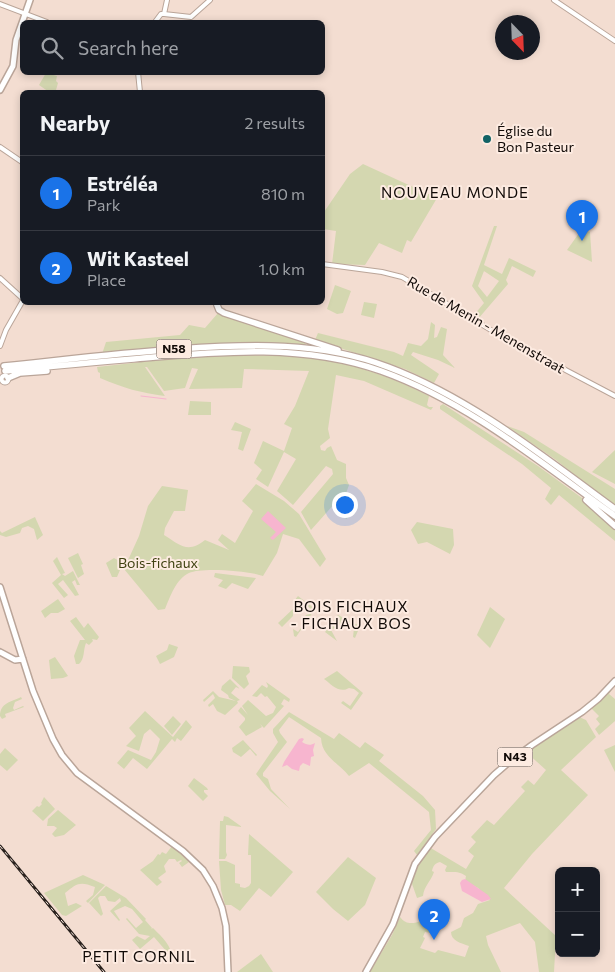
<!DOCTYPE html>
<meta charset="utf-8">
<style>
body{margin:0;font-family:Commissioner,sans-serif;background:#20242c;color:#f1f3f6}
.controls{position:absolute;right:15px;bottom:15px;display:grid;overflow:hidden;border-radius:8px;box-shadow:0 2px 8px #0003}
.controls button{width:45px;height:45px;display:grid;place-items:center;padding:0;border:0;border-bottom:1px solid #363941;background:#171b24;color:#f1f3f6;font:25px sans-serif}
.compass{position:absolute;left:495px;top:15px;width:45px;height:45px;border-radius:50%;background:#171b24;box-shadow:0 2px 8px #0003;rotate:157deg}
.you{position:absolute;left:344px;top:504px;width:18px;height:18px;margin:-12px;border:4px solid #fff;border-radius:50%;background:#1a73e8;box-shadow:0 0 0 8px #1a73e833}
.badge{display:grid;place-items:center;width:32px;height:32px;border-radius:50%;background:#1a73e8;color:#fff;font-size:16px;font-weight:700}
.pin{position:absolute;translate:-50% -41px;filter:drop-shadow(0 1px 2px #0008)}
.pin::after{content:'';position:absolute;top:26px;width:18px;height:15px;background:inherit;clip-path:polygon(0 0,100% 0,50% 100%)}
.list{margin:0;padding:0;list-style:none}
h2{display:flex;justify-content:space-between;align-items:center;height:65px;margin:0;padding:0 20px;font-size:21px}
h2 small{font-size:16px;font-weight:400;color:#9ea1a6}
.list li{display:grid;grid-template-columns:32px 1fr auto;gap:15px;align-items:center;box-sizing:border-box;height:75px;padding:0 20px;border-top:1px solid #363941}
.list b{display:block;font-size:19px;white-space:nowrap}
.list p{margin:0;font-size:16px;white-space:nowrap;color:#9ea1a6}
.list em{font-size:16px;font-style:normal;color:#9ea1a6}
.icon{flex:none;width:28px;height:28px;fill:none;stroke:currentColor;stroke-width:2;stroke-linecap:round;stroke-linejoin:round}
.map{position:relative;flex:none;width:615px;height:972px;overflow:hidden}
.search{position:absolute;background:#171b24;box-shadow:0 2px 8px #0003;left:20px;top:20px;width:305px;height:55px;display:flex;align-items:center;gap:12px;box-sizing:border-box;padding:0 18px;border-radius:8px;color:#9ea1a6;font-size:19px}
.panel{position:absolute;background:#171b24;box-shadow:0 2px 8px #0003;left:20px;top:90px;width:305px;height:215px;border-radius:8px}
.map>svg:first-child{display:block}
</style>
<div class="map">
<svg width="615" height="972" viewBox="0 0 615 972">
<rect width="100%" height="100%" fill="#f3ddd1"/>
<path fill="#d4d7b0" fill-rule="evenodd" d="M 46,73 L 57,76 L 56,81 L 58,83 L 56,90 L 49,92 L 39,85 Z
M 363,164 L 437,198 L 411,242 L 407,240 L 402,253 L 379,243 L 365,265 L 332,264 L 336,231 L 323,229 L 324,212 L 350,174 Z
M 494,226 L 497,226 L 484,265 L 502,274 L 509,258 L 536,271 L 533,277 L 512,266 L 506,280 L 508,284 L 478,319 L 474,315 L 484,303 L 472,286 ZM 481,269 L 499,281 L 487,297 L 478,286 L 484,271 Z
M 582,229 L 590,232 L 592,262 L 567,250 Z
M 335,285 L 351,291 L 343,313 L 337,314 L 327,309 Z
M 364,302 L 377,304 L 374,318 L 361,315 Z
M 218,313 L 306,342 L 305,346 L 259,342 L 198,345 L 102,354 L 106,342 L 180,335 L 189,325 L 205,328 Z
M 431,322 L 435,325 L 434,338 L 437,337 L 441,327 L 447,329 L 443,355 L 455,368 L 438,360 L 413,352 L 411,355 L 439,374 L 434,383 L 405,369 L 315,340 L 318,333 L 394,352 L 403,356 L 408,343 L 421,346 L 428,339 Z
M 195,356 C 236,356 277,353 317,359 C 356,364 394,378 429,396 L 427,405 L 429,407 L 433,407 L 431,410 L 364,381 L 336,375 L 328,429 L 330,438 L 320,446 L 321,450 L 325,451 L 327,448 L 331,446 L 337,460 L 346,464 L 346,478 L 349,485 L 344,499 L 353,508 L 355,513 L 346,519 L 336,502 L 311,530 L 301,512 L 333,474 L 332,469 L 326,466 L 293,505 L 277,491 L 296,459 L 284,452 L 268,487 L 256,479 L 262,470 L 254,463 L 263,441 L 284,451 L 292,428 L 284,424 L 295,406 L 309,371 L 244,369 L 242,388 L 189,389 L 198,369 L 192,368 L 185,388 L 164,391 L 147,367 L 145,367 L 165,396 C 141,393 123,388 100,378 L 100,373 L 98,372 L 97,367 Z
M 190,401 L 211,402 L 211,415 L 188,415 Z
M 443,404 L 538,466 L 615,522 L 615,541 L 559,495 L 551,505 L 545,499 L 551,488 L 522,464 L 440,409 L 440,406 Z
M 235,422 L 251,429 L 243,451 L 238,449 L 242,432 L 231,430 Z
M 507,426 L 524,432 L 615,489 L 615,507 L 556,460 Z
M 615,450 L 615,484 L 592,472 Z
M 256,484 L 284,501 L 299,514 L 326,559 L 320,567 L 299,539 L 283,534 L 277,553 L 263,576 C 250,571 202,567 189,573 C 176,579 170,597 165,609 L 158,610 L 124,569 L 139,536 L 148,506 L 162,486 L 188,490 L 185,511 L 174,511 L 165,528 L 164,535 C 180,545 188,554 205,540 L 229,550 L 218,540 L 222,534 L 235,543 L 253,511 L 242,501 Z
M 35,517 L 43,535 L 37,540 L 34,529 L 28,526 L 22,528 L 20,533 L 6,537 L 0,535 L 0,531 L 2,533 Z
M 417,522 L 453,529 L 454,545 L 450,554 L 427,542 L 418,544 L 411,530 Z
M 78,553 L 83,564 L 81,565 L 84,574 L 78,578 L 68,558 Z
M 57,557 L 65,573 L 62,574 L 65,576 L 73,571 L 80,585 L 77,585 L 75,580 L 72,582 L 79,595 L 75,596 L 63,580 L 58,584 L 68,595 L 64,598 L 52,583 L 61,575 L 53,561 Z
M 114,558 L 123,563 L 117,577 L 112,577 L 106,563 Z
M 215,573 L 256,578 L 248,589 L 232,583 L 226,589 L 218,586 L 223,580 L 214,577 Z
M 298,596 L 315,609 L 296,637 L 294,636 L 293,629 L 298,632 L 303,625 L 303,619 L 306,615 L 310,614 L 311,609 L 299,599 L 296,602 L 301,612 L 296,611 L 293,612 L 293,616 L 282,627 L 278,623 L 293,609 L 294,601 Z
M 58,599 L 65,609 L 58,613 L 51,613 L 45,618 L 41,611 Z
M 490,607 L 505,619 L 490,648 L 477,635 Z
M 338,615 L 360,626 L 355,638 L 353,637 L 354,628 L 344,623 L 331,630 L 337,641 L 325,632 Z
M 76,617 L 84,628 L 88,623 L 99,637 L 97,640 L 92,639 L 93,641 L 89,645 L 86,643 C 83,650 85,659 79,664 L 76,664 L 74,656 L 80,640 L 85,640 L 70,621 Z
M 169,644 L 178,647 L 174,657 L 160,664 L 156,656 L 167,650 Z
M 55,657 L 68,676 L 63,678 L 51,679 L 49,660 Z
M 233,666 L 249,667 L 250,672 L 246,676 L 249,684 L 244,689 L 232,678 Z
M 337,671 L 363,693 L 351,710 L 341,703 L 343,701 L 350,706 L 359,693 L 354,689 L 349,688 C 339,694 331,684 324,679 Z
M 230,679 L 240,689 L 236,687 L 231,693 L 240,700 L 237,701 L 238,703 L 225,715 L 217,711 L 213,704 L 209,707 L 208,705 L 215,698 L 213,694 L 204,702 L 203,700 L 213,691 L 219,697 L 236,701 L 229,698 L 228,695 L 221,690 L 222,686 Z
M 266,682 L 290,699 L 289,702 L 284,699 L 281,704 L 284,706 L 264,728 L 260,724 L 262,727 L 246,736 L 239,727 L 245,720 L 245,718 L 238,711 L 241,707 L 248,715 L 242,706 L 248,700 L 266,716 L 273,713 L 276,707 L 267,696 L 265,697 L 261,693 L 257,697 L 252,696 L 262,685 L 267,688 L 268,686 Z
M 615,685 L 609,694 L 615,699 L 615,721 L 599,735 L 595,729 L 600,724 L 596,719 L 599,716 L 591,708 Z
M 21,697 L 22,699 L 15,702 L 13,708 L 14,710 L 23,706 L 24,707 L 5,714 L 6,717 L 2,719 L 0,716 C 0,703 11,702 21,697 Z
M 145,711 L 173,737 L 186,720 L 192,727 L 181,741 L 177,738 L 175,742 L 172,739 L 147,769 L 133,758 L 124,769 L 117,763 L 128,750 L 151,760 L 156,752 L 160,739 L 150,729 L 144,734 L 139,751 L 126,746 L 136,736 L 129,728 Z
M 289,712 L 334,739 L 339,733 L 360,748 L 365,742 L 384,755 L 379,761 L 423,796 L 435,810 L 436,829 L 417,855 L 414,851 L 431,830 L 429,812 L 369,763 L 349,776 C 338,762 322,757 321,738 L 289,717 L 279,730 L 280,733 L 287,742 L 263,773 L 263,776 L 268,779 L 271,789 L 290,809 L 270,791 L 256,774 L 278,742 L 273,733 L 273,729 Z
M 173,716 L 181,724 L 172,735 L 164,726 Z
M 579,717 L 586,720 L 596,737 L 561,770 L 588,795 L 532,854 L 504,888 L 556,936 L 554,972 L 539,972 L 535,942 L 520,923 L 486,936 L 488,945 L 501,972 L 370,972 L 392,935 L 400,917 C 410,930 421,918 434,919 L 436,923 L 431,933 L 425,932 L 423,937 L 425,938 L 420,948 L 435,953 L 438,950 L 465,957 L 469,946 C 461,943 451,941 451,932 L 461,927 L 464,918 L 473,913 L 478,904 L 490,900 L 478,888 L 465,881 L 466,876 C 460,871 453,872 446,872 L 445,870 L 447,866 L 440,862 C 435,863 433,866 432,871 L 434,872 C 431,881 424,886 423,896 L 417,898 L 411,881 L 418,866 L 429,847 L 466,869 L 474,856 L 468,851 L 476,842 L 471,837 L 487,820 L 494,825 L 525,791 L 521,787 L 528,780 L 534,785 L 546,770 L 526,752 L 550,735 Z
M 243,740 L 257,755 L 256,756 L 250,749 L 241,757 L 233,752 L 232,748 Z
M 615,745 L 615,772 L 604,750 Z
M 5,748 L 18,760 L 7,771 L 0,765 L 0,754 Z
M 194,778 L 207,788 L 208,790 L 204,790 L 204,792 L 208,796 L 203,801 L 188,786 Z
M 44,797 L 55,809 L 43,821 L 32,811 L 37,806 L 39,807 L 42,804 L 41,803 Z
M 58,810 L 76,825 L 64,835 L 55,837 L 52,834 L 57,828 L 54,826 L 47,826 L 48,819 Z
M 224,816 L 228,817 L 242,827 L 226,825 L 226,852 L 227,855 L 225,859 L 219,859 L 220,821 L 223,821 Z
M 249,834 L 293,872 L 271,897 L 259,888 L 240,911 L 231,905 L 225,905 L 221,890 L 219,861 L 226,861 L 235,865 L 235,883 L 240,884 L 240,887 L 245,888 L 249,886 L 251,883 L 251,855 L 248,855 Z
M 172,846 L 181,852 L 189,862 L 182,867 L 179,863 L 182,861 L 181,860 L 177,862 L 175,859 L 169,859 L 164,866 L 166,872 L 158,878 L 162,882 L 157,886 L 140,870 L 153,861 L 158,854 L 160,855 L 162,852 L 166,854 Z
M 348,857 L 376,878 L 365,905 L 348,921 L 333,909 L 316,892 Z
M 83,875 L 105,885 L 88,903 L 86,901 L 93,895 L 95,887 C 80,881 77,883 65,893 L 68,906 L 76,903 L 82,906 L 66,916 L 62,915 L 44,893 Z
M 106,886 L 126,898 L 146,919 L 145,920 L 152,928 L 151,929 L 153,928 C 163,938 171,945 173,959 L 154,937 L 140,949 L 132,940 L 137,936 L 145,940 L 150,936 L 139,934 L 126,919 L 127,918 L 136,928 L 143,922 L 132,909 L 125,906 L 114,911 L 120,920 L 119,921 L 110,911 L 121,901 L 120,898 L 115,902 L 108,901 L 105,896 L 100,896 L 98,898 L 103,914 L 101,916 L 90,904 L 89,903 Z
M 261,954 L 273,972 L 237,972 Z"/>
<path fill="#f7b5cf" d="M 268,511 L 286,528 L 273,540 L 270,538 L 276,532 L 261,519 Z
M 302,738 L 304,739 L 302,742 C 307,745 310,746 315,743 L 313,750 L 314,756 L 311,757 L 310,766 L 303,763 L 300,766 L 299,771 L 292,769 L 287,765 L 282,767 L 284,762 L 299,739 Z
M 465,879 L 488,895 L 491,899 L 482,902 L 462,891 L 460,883 L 462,880 Z"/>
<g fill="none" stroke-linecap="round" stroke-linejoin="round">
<path stroke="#f7b5cf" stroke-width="1" d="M 141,396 L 166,399"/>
<defs>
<path id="minor" d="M 554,0 L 615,41
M 0,4 L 47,22
M 164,14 L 191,17 L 210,0
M 164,14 L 167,0
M 155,22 L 161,14 L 164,14
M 138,72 L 140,92
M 0,147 L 22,162
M 322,264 L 382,272 L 402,277 L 501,336 L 615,396
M 0,278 L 22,298
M 0,346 L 6,330 L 22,302
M1.5 379a3.5 3.5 0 1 1 7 0a3.5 3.5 0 1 1-7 0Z"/>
<path id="major" d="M 0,90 L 13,66 L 16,40 L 30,0
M 0,587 L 33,691 L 53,739 L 62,755 L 77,773 L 183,851 L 203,870 L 213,886 L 222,908 L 226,926 L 228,972
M 0,652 L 15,660 L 23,659
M 366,972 L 393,924 L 415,864 L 435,837 L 494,775 L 509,762 L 532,745 L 582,712 L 598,699 L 615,681"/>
<path id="highway" d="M 217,305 L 219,310 L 224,313 L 338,350
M 4,366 C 62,360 120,353 178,349 C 248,344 321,341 388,367 C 471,398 544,457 615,509
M 5,371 C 51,366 98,362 144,358 C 223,351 305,344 381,371 C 468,402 541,463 615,516
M 8,378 L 20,373 L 47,371
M 586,500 L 615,526"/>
</defs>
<use href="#minor" stroke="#baa599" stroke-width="6"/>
<use href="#major" stroke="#baa599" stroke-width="8"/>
<use href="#highway" stroke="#baa599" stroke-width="8"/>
<use href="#minor" stroke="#fff" stroke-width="4"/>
<use href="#major" stroke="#fff" stroke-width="5"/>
<use href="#highway" stroke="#fff" stroke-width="5.5"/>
<defs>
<path id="rail" d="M 0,846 L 104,972"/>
</defs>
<use href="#rail" stroke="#29211d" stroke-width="3"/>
<use href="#rail" stroke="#fdebe1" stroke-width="1" stroke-dasharray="4" stroke-linecap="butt"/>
</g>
<circle fill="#116265" stroke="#fdebe1" stroke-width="2" cx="487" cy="139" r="5"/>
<g text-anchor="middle" stroke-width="4" stroke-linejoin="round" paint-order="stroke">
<g fill="#fdebe1" stroke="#584e48" stroke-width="1">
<rect x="156.5" y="339.5" width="35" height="19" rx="4"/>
<rect x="497.5" y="747.5" width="35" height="19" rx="4"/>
</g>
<g font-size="12" font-weight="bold" fill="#110a07">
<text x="174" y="353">N58</text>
<text x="515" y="761">N43</text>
</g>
<g font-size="14" fill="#110a07" stroke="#fdebe1" text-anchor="start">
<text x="497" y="136">Église du<tspan x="497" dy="16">Bon Pasteur</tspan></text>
</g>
<g font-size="14" fill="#110a07" stroke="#fdebe1">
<text transform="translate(486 325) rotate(30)" y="5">Rue de Menin - Menenstraat</text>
</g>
<g font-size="14" fill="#414313" stroke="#fdebe1">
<text x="158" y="568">Bois-fichaux</text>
</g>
<g font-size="15" letter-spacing="1" fill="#110a07" stroke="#fdebe1">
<text x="455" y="198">NOUVEAU MONDE</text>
<text x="351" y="612">BOIS FICHAUX<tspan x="351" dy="17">- FICHAUX BOS</tspan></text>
<text x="139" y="962">PETIT CORNIL</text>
</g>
</g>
</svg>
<div class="controls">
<button>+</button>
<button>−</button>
</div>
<svg class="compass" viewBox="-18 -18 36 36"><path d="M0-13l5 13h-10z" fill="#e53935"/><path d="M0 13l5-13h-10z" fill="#9ea1a6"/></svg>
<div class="you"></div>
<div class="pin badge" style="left:582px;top:241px">1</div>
<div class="pin badge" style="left:434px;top:940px">2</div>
<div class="search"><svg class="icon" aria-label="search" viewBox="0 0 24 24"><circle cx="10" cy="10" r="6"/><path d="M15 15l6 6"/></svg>Search here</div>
<section class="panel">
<h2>Nearby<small>2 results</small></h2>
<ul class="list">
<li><span class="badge">1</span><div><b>Estréléa</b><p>Park</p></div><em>810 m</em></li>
<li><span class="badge">2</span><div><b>Wit Kasteel</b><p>Place</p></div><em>1.0 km</em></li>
</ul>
</section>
</div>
